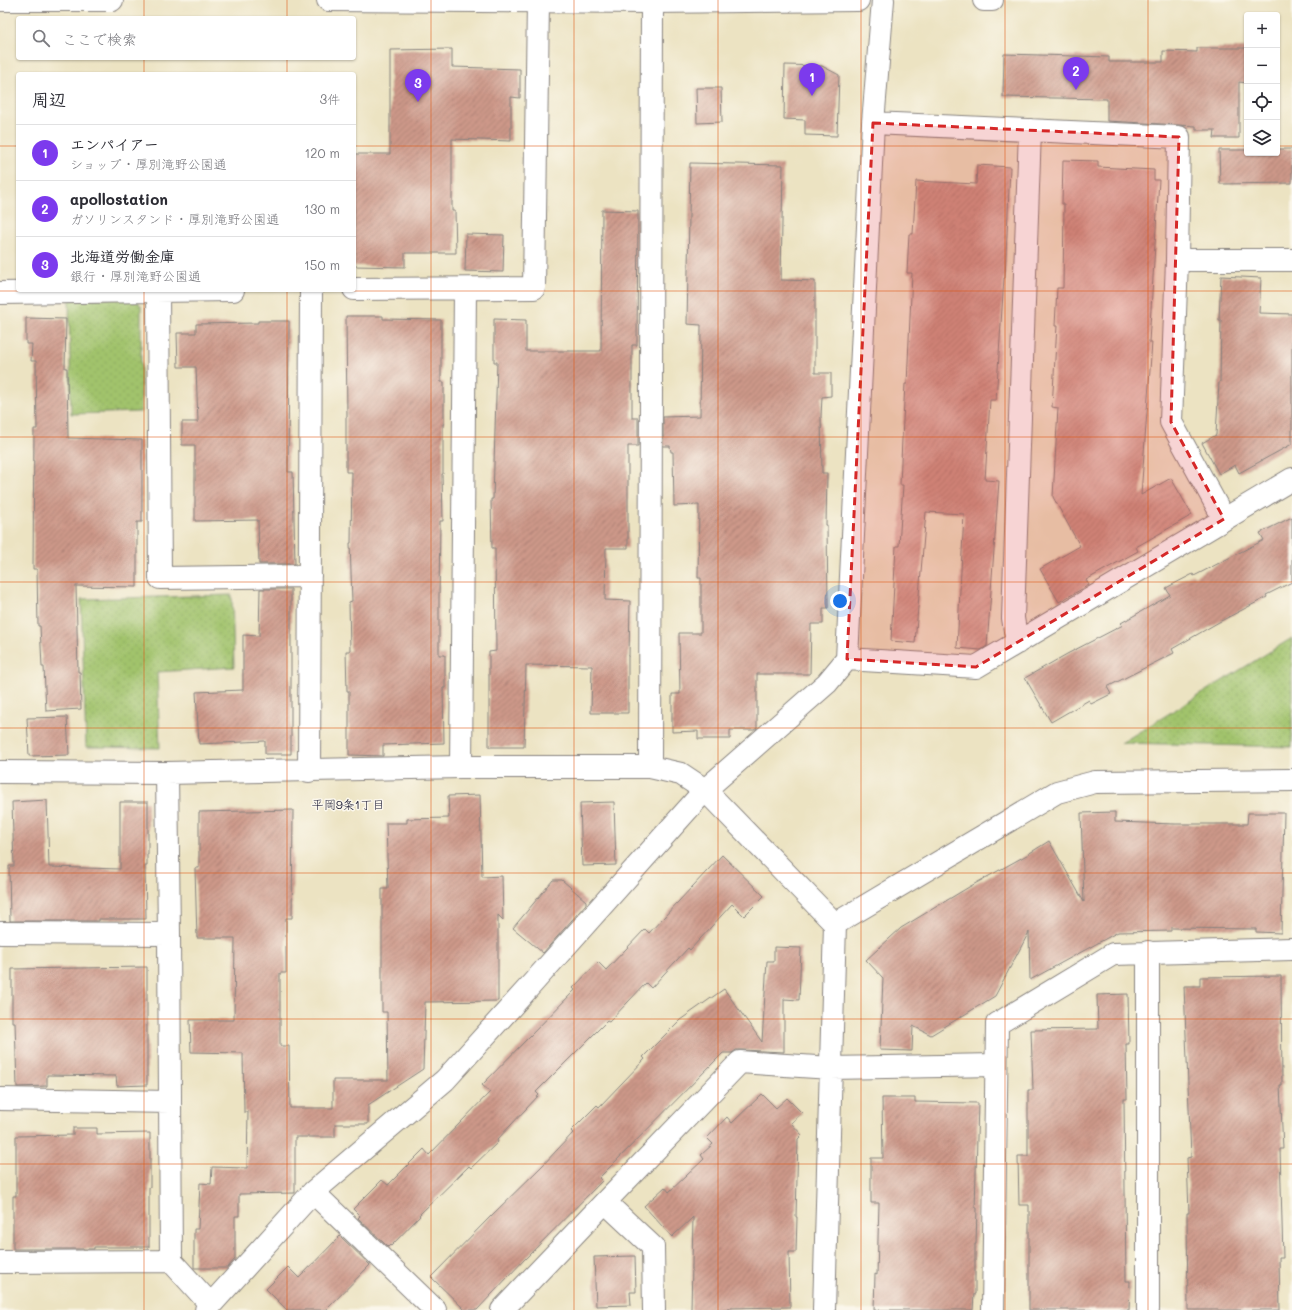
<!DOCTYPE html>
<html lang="ja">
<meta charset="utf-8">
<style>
body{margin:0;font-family:Mali,"Klee One",sans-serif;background:#f2f2f3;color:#2b2b33}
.controls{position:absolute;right:12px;top:12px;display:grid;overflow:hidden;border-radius:4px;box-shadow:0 1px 3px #0004}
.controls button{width:36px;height:36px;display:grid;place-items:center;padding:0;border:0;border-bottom:1px solid #e1e1e2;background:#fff;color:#2b2b33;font:20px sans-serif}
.you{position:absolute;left:840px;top:601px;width:14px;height:14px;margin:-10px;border:3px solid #fff;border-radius:50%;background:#1a73e8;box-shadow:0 0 0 6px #1a73e833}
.badge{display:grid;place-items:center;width:26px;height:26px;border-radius:50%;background:#7c3aed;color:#fff;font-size:13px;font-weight:700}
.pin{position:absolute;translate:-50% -33px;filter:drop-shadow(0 1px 2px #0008)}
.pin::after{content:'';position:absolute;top:21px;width:14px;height:12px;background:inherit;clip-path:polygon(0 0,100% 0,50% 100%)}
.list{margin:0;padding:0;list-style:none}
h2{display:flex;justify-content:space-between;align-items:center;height:52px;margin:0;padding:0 16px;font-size:17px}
h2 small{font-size:13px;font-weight:400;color:#7c7c81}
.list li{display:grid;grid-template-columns:26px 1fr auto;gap:12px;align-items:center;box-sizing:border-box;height:56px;padding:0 16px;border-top:1px solid #e1e1e2}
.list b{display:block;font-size:15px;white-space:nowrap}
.list p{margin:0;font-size:13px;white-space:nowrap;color:#7c7c81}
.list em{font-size:13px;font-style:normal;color:#7c7c81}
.icon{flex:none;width:22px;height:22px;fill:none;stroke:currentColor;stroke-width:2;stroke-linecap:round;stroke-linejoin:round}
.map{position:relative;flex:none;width:1292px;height:1310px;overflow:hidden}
.search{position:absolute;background:#fff;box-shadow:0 1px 3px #0004;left:16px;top:16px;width:340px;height:44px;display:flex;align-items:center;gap:10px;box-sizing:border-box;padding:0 14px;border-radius:4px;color:#7c7c81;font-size:15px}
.panel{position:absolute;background:#fff;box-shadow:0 1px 3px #0004;left:16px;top:72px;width:340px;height:220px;border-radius:4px}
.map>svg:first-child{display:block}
</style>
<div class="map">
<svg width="1292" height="1310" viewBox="0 0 1292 1310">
<defs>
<pattern id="park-dots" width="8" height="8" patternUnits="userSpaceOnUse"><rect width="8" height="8" fill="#a1c36c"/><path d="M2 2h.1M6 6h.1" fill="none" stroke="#8aa75e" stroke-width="1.8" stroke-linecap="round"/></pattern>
<pattern id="building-hatch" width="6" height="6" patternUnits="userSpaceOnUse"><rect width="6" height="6" fill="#cd9889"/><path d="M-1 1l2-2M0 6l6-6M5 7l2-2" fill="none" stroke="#a67c71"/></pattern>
</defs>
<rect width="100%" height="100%" fill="#fbf7ec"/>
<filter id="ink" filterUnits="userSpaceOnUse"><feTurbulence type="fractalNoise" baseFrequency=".025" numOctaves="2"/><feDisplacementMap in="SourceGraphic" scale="8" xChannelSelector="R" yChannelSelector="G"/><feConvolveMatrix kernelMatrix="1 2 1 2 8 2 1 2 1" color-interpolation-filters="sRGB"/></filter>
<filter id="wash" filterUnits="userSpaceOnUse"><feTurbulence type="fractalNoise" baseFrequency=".012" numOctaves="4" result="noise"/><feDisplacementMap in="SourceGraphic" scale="16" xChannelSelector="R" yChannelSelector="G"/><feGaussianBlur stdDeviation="0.9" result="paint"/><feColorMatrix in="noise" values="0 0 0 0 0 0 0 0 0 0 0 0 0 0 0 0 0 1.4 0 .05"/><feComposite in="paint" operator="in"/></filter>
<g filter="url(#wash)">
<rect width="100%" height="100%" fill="#ece3c2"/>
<path fill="url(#park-dots)" stroke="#627254" d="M 135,297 L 141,306 L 141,412 L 71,414 L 69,300 Z
M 232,595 L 234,667 L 157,672 L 160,748 L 86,747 L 81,599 Z
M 1292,638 L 1292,747 L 1121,743 Z"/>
<g id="blocks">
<path fill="url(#building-hatch)" d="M 1197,48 L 1247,48 L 1247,83 L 1239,82 L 1239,138 L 1214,138 L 1215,130 L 1196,130 L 1196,126 L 1107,121 L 1107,99 L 1003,97 L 1004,54 L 1109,57 L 1109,62 L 1163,62 L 1163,51 L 1197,52 Z
M 452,49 L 452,67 L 520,69 L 520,98 L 511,97 L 511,141 L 452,139 L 452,211 L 455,211 L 456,253 L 405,253 L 405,267 L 354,266 L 354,154 L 390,154 L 390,50 Z
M 785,65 L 822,66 L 839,75 L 837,136 L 805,135 L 805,120 L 784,119 Z
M 696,88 L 721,88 L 722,122 L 697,123 Z
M 1277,149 L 1292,149 L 1292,183 L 1220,184 L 1219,150 L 1247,150 L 1247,153 L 1277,153 Z
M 1063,160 L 1098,161 L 1098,167 L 1154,170 L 1154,180 L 1159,180 L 1149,342 L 1152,342 L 1141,495 L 1171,478 L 1192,515 L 1136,547 L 1138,551 L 1086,580 L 1089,585 L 1059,602 L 1040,569 L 1080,546 L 1053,497 L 1058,408 L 1052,407 L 1057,326 L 1055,326 L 1057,288 L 1063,288 L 1064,204 L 1062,204 Z
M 690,163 L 783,165 L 781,280 L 815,281 L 815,373 L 831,373 L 831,396 L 822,397 L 821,416 L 822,473 L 827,473 L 826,525 L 827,525 L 828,608 L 823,608 L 823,624 L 811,624 L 810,674 L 757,674 L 757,728 L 754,730 L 730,730 L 730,739 L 698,739 L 698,731 L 672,732 L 672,694 L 680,694 L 679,633 L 701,633 L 701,578 L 698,578 L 699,505 L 674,506 L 673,452 L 671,452 L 670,446 L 663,446 L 663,417 L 700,416 L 701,325 L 687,324 Z
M 977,165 L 1010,167 L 1005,278 L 1004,278 L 996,400 L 990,400 L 985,480 L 999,481 L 987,646 L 981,650 L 957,648 L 964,514 L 926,512 L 915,643 L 891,641 L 896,546 L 899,546 L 903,485 L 900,485 L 902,439 L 905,384 L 907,384 L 912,273 L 907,273 L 909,234 L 913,234 L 916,181 L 976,184 Z
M 602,210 L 638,211 L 637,345 L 632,345 L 632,418 L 638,418 L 638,446 L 628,446 L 628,548 L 606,548 L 605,600 L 630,601 L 629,656 L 628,656 L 628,713 L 591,713 L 592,666 L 526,665 L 524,747 L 489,747 L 489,652 L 496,651 L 495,548 L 492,548 L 491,499 L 493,499 L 497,362 L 494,362 L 494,319 L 526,320 L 526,351 L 601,351 Z
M 466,234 L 504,235 L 503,272 L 465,271 Z
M 1221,276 L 1261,278 L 1259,313 L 1292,314 L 1292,444 L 1239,473 L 1235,465 L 1219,474 L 1202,443 L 1216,435 L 1219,382 L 1220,382 L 1221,320 L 1219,320 Z
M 346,316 L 383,316 L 383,319 L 441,320 L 441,382 L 444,382 L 444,424 L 443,424 L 443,474 L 442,474 L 443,521 L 440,521 L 439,598 L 439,655 L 445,655 L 445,688 L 443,688 L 444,743 L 383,745 L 383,756 L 349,755 L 349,691 L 347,691 L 346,651 L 350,651 L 349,602 L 352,601 L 350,543 L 351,543 L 352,472 L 346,472 L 346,417 L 347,417 Z
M 26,318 L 66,319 L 65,368 L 67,368 L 68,438 L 142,440 L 142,522 L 137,522 L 137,587 L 76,586 L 78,672 L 80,672 L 81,709 L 46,711 L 44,667 L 42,667 L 40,626 L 38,626 L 37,569 L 33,569 L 34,429 L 37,429 L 36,361 L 31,361 L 32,344 L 26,344 Z
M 258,321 L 289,321 L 288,472 L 293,472 L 295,564 L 259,564 L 258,520 L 195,521 L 195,445 L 182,445 L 182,422 L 198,422 L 196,367 L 178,367 L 177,333 L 196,333 L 196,324 L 258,323 Z
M 1292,517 L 1292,582 L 1266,595 L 1267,597 L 1219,622 L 1172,649 L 1174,653 L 1107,687 L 1111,694 L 1091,704 L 1089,700 L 1051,722 L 1025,678 L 1067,654 L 1123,625 L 1121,623 L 1170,595 L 1166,588 L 1193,574 L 1194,576 L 1264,540 L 1260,533 Z
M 260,589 L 291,589 L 291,754 L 265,754 L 265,741 L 199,744 L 196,692 L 243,690 L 243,635 L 259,636 Z
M 67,717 L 69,755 L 29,756 L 27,718 Z
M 480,795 L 482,877 L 502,876 L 503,920 L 498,915 L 498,1001 L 425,1002 L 423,1069 L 368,1105 L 368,1124 L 335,1124 L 335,1137 L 295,1137 L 295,1193 L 239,1194 L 239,1216 L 235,1216 L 235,1259 L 227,1268 L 194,1268 L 194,1229 L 198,1229 L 200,1183 L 211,1184 L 212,1167 L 247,1168 L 248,1112 L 244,1112 L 243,1053 L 191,1052 L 190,1020 L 234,1020 L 235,938 L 197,938 L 195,868 L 199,868 L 199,812 L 293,810 L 292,918 L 286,918 L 286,973 L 280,973 L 280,1046 L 289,1046 L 290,1108 L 333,1108 L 333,1080 L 388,1080 L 387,1012 L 382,1012 L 382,889 L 388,889 L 386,823 L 407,823 L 407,819 L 449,818 L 448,796 Z
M 47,800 L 49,867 L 120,869 L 120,802 L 148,802 L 148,854 L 147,854 L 147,866 L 145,866 L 146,919 L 99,919 L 99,921 L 10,921 L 9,866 L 14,866 L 12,802 Z
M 614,802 L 616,865 L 582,866 L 580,803 Z
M 1115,812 L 1115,822 L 1175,824 L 1247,824 L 1248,813 L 1284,813 L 1281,933 L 1256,932 L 1256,929 L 1171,928 L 1171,931 L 1118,932 L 1030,980 L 1029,932 L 995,996 L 931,1035 L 913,1026 L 912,1051 L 880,1050 L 883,978 L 866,960 L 901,928 L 969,887 L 1025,856 L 1049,841 L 1084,902 L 1081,813 Z
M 722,855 L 764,896 L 744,916 L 732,904 L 690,950 L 688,948 L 651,988 L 646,983 L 609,1022 L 607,1021 L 536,1092 L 539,1095 L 497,1140 L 498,1142 L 471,1168 L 469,1166 L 419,1215 L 420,1216 L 391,1246 L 390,1245 L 388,1247 L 358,1218 L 360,1216 L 353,1209 L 382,1180 L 388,1185 L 424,1149 L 429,1155 L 490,1092 L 482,1085 L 575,990 L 573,988 L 598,962 L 606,970 L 645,929 L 649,933 Z
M 553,880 L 562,880 L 586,901 L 586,904 L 543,953 L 513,928 Z
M 774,947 L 801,948 L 799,1000 L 784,999 L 784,1052 L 741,1050 L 736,1050 L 732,1053 L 723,1053 L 599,1178 L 602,1181 L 524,1260 L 477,1310 L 465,1310 L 431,1277 L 491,1216 L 542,1166 L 573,1133 L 571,1131 L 597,1105 L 599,1107 L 645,1059 L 643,1057 L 680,1020 L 724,989 L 762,1042 L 767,961 L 774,961 Z
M 147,967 L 147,1085 L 117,1086 L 116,1076 L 47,1075 L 47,1086 L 17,1087 L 15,1022 L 12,1022 L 12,969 Z
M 1281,976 L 1282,1085 L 1280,1085 L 1283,1149 L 1280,1149 L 1283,1258 L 1279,1258 L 1280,1310 L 1188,1310 L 1187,1213 L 1189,1213 L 1187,1158 L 1191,1157 L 1184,986 L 1200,986 L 1200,977 Z
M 1128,994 L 1129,1044 L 1126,1044 L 1127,1099 L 1124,1099 L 1126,1281 L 1130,1281 L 1129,1310 L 1029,1310 L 1029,1205 L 1019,1205 L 1018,1156 L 1028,1156 L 1028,1090 L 1033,1090 L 1031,1030 L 1098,1029 L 1097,995 Z
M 762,1094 L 776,1108 L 787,1098 L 802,1113 L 791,1123 L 802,1135 L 798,1139 L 796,1217 L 797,1217 L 796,1252 L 789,1252 L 790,1307 L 729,1308 L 729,1310 L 691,1310 L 693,1217 L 672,1237 L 644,1206 L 665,1187 L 669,1192 L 704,1159 L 701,1155 L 713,1144 L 707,1138 L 727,1117 L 732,1123 Z
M 882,1098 L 915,1098 L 915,1102 L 978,1103 L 975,1208 L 977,1208 L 976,1244 L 975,1244 L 975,1294 L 974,1294 L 973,1310 L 874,1310 L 875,1274 L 877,1275 L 879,1203 L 871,1203 L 871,1158 L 883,1158 Z
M 73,1128 L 97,1128 L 97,1134 L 150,1133 L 150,1187 L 149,1187 L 149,1247 L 94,1247 L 94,1249 L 13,1249 L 13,1196 L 16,1196 L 16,1136 L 73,1135 Z
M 340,1236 L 370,1265 L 326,1310 L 287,1310 L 266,1289 L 288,1267 L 299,1278 Z
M 635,1256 L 636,1292 L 630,1292 L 631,1305 L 596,1306 L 594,1257 Z"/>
</g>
</g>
<g filter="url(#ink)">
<use href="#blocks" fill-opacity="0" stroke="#87827e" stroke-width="1"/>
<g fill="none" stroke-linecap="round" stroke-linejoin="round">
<defs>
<path id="minor" d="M 873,123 L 1179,137 L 1177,260 L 1171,422 L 1224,519
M 1177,260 L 1292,260
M 354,289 L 534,288 L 538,2
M 158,291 L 160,578 L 310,576
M 0,293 L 233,290
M 1017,643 L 1013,618 L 1030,130
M 847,659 L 976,667 L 1292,479
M 461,767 L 465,289
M 650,767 L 652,0
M 309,771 L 311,290
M 0,772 L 167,773 L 461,767 L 650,767 L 681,774 L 705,790 L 835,924
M 167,773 L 169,934 L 171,1261 L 211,1305
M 0,933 L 169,934
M 1148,952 L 1148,1310
M 0,1099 L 170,1102
M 313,1192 L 435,1310
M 605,1202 L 653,1247 L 654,1310
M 0,1262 L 171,1261
M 206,1310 L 313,1192 L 445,1080 L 531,985 L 705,790 L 827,683 L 847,659 L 873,123 L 883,0
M 502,1310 L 605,1202 L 740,1062 L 831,1068 L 996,1065
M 824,1310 L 835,924 L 1057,792 L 1095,782 L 1292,780
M 993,1310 L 997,1024 L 1113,954 L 1292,949"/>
<path id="secondary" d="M 0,0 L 112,0
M 328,0 L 652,2 L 858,0
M 984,0 L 992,0"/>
</defs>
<use href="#minor" stroke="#87827e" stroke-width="24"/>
<use href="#secondary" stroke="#87827e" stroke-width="24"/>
<use href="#minor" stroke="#fff" stroke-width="22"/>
<use href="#secondary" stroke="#fff" stroke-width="22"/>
</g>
</g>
<path fill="#d62828" fill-opacity="0.2" stroke="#d62828" stroke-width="3" stroke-dasharray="8 5" stroke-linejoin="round" d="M 873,123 L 1179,137 L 1171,422 L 1224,519 L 976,667 L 847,659 Z"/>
<path fill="none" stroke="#de560e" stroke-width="1" stroke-opacity="0.55" d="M 144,0 L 144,18M 287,0 L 287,18M 431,0 L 431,1310M 574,0 L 574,1310M 718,0 L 718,1310M 861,0 L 861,1310M 1005,0 L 1005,1310M 1148,0 L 1148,1310M 144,58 L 144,74M 287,58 L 287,74M 0,146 L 18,146M 354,146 L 1247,146M 1277,146 L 1292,146M 144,290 L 144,1310M 287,290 L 287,1310M 0,291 L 1292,291M 0,437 L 1292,437M 0,582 L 1292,582M 0,728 L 1292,728M 0,873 L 1292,873M 0,1019 L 1292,1019M 0,1164 L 1292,1164"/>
<g text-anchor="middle" stroke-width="3" stroke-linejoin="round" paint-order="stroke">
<g font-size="12" fill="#22223b" stroke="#fbf7ec">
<text x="348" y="809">平岡9条1丁目</text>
</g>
</g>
</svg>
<div class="controls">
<button>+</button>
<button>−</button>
<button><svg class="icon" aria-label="locate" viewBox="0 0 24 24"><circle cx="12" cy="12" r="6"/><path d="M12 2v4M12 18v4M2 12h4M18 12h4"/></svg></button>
<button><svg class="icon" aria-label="layers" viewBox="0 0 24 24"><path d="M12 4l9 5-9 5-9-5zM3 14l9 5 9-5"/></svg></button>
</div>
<div class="you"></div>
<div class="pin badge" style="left:812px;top:96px">1</div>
<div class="pin badge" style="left:1076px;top:90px">2</div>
<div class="pin badge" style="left:418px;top:102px">3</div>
<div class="search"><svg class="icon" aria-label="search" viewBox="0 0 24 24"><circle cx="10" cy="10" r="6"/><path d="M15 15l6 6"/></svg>ここで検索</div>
<section class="panel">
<h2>周辺<small>3件</small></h2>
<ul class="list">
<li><span class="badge">1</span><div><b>エンパイアー</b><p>ショップ · 厚別滝野公園通</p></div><em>120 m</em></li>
<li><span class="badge">2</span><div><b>apollostation</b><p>ガソリンスタンド · 厚別滝野公園通</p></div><em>130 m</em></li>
<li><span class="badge">3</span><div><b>北海道労働金庫</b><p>銀行 · 厚別滝野公園通</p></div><em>150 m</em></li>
</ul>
</section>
</div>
